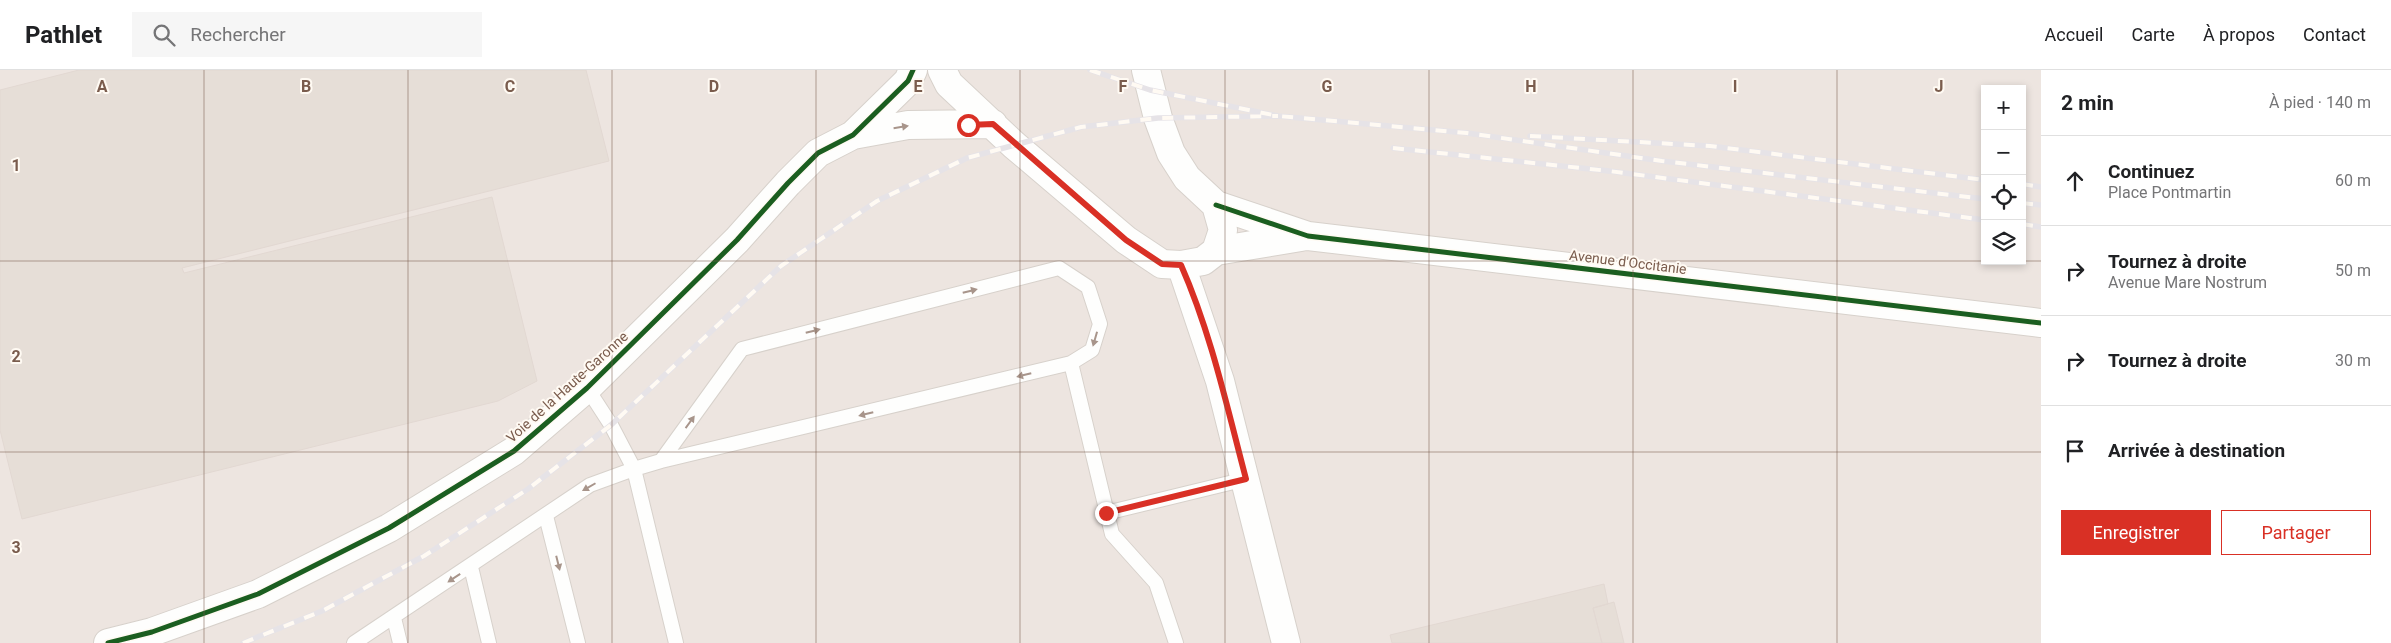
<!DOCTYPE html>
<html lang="fr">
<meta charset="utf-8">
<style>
body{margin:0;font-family:Roboto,sans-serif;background:#f6f6f6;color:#202124}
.controls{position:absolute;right:15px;top:15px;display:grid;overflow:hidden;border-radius:0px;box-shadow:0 2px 8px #0003}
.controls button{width:45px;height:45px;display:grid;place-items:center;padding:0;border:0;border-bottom:1px solid #e0e0e0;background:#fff;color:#202124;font:25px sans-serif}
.stop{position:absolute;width:15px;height:15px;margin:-11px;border:4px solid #d93025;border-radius:50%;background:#fff}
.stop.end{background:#d93025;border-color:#fff;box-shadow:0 1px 5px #0008}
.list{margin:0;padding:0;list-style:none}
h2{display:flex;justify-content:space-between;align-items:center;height:65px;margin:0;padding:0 20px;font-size:21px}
h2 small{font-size:16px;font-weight:400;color:#757577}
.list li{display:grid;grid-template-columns:32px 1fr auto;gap:15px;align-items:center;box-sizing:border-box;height:90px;padding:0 20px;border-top:1px solid #e0e0e0}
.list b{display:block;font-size:19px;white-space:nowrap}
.list p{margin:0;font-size:16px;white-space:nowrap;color:#757577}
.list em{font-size:16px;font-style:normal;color:#757577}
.actions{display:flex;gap:10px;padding:15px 20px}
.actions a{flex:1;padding:11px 0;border:1px solid #d93025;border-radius:0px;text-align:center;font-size:18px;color:#d93025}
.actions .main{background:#d93025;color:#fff}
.icon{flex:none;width:28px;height:28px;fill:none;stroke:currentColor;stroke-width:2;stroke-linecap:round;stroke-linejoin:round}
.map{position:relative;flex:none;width:2041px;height:573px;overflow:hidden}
header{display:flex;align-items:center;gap:30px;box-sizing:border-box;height:70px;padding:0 25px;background:#fff;border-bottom:1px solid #e0e0e0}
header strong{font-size:24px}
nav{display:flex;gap:28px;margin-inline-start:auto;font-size:18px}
.search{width:350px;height:45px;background:#f6f6f6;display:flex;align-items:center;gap:12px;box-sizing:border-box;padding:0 18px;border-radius:0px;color:#757577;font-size:19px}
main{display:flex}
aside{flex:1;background:#fff}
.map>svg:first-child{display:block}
</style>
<header>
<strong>Pathlet</strong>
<div class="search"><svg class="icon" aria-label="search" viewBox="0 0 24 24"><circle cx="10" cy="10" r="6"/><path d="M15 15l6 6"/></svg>Rechercher</div>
<nav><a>Accueil</a><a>Carte</a><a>À propos</a><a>Contact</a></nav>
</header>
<main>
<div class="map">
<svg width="2041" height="573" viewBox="0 0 2041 573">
<rect width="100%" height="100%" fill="#f9f5f0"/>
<path fill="#ede5e0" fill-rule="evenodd" d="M 0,0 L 2041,0 L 2041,573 L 0,573 ZM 1985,19 L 2022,19 L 2022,191 L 1985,191 Z"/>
<path fill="#e6ded7" stroke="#e2d8d2" d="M 79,0 L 586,0 L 609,91 L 182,198 L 184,203 L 492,127 L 537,311 L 498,331 L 22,449 L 0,360 L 0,20 Z
M 1604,514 L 1608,534 L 1593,538 L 1602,573 L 1392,573 L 1390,565 Z
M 1614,532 L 1624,573 L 1602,573 L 1593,538 Z"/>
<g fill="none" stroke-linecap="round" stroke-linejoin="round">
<defs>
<path id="service" d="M 1071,293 L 1112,464 L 1156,513 L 1176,573
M 587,318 L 611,355 L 634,399 L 676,573
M 1106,443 L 1246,409
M 546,446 L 578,573
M 471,497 L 489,573
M 394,548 L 400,573
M 354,573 L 590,415 L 634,399 L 661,391 L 1071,293 L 1092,280 L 1100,254 L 1088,217 L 1059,198 L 742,279 L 661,391"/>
<path id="minor" d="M 942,0 L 949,14 L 1014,75 L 1126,170 L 1162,194 L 1181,195 L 1203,191 L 1216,181 L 1223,160 L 1216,135 L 1187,108 L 1171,83 L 1158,48 L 1146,0
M 853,65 L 908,55 L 993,54
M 1216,135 L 1308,166 L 2041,253
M 1216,181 L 1301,167
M 1181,195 L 1220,311 L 1286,573
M 108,573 L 152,562 L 258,524 L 389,458 L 514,381 L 587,318 L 737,170 L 788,113 L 818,83 L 853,65 L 908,11 L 913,0"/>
</defs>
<use href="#service" stroke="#d7d1cb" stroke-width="16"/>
<use href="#minor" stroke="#d7d1cb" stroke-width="30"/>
<use href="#service" stroke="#fefefd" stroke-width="14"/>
<use href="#minor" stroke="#fefefd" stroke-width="28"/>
<defs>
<path id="rail" d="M 1090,0 L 1150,20 L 1278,46 L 1467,63 L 1662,91 L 1985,129
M 1530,66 L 1710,76 L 1985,110
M 1393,78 L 1609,101 L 1985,150
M 2022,114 L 2041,117
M 2022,133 L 2041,135
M 2022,154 L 2041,157
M 243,573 L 322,541 L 424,486 L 528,419 L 611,355 L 781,196 L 877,131 L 967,88 L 1081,57 L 1158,48 L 1278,46"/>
</defs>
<use href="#rail" stroke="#e6e3e7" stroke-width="5.5"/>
<use href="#rail" stroke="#fffaf3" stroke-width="4" stroke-dasharray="11" stroke-linecap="butt"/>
<defs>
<path id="cycleway" d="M 1216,135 L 1308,166 L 2041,253
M 108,573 L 152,562 L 258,524 L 389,458 L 514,381 L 587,318 L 737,170 L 788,113 L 818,83 L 853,65 L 908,11 L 913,0"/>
</defs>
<use href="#cycleway" stroke="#fffaf3" stroke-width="8"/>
<use href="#cycleway" stroke="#1b5e20" stroke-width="5"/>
</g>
<defs><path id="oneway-solid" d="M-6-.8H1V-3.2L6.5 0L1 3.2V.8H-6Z" transform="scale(1.25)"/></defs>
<g fill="#a8958b">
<use href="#oneway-solid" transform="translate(901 57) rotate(-9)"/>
<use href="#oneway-solid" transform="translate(970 221) rotate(-14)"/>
<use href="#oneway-solid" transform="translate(813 261) rotate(-14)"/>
<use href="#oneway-solid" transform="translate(1095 269) rotate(106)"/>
<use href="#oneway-solid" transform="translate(1024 305) rotate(166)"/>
<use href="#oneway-solid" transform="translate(866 344) rotate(166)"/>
<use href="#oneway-solid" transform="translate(690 352) rotate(-54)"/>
<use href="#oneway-solid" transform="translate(589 417) rotate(150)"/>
<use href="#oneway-solid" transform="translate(558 493) rotate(76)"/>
<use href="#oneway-solid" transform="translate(454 508) rotate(146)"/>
</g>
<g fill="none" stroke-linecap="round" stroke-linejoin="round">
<path stroke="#d93025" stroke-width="6" d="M 968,55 L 993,54 L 1126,170 L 1162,194 L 1181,195 C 1211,263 1227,337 1246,409 L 1106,443"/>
</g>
<path fill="none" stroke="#7a5c4d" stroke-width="1" stroke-opacity="0.55" d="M 204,0 L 204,573M 408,0 L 408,573M 612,0 L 612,573M 816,0 L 816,573M 1020,0 L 1020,573M 1225,0 L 1225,573M 1429,0 L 1429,573M 1633,0 L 1633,573M 1837,0 L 1837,573M 0,191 L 1985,191M 2022,191 L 2041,191M 0,382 L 2041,382"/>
<g text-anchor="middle" stroke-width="4" stroke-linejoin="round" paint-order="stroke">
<g font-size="14" fill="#7a5c4d" stroke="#fffaf3">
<text transform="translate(1628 192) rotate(7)" y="5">Avenue d'Occitanie</text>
<text transform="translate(567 317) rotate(-42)" y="5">Voie de la Haute-Garonne</text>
</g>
</g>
<g font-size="16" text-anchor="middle" font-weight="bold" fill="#7a5c4d" stroke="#fffaf3" stroke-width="4" stroke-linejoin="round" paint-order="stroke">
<text x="102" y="22">A</text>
<text x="306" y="22">B</text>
<text x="510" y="22">C</text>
<text x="714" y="22">D</text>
<text x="918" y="22">E</text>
<text x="1123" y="22">F</text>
<text x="1327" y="22">G</text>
<text x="1531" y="22">H</text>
<text x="1735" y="22">I</text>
<text x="1939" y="22">J</text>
<text x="16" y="101">1</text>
<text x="16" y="292">2</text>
<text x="16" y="483">3</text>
</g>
</svg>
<div class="controls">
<button>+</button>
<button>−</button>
<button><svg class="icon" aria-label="locate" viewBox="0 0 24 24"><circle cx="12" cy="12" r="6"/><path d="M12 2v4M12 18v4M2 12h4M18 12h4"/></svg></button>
<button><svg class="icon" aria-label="layers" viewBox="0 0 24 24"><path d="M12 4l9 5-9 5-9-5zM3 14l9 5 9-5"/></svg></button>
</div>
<div class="stop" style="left:968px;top:55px"></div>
<div class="stop end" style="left:1106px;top:443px"></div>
</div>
<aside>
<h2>2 min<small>À pied · 140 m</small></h2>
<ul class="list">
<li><svg class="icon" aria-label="ahead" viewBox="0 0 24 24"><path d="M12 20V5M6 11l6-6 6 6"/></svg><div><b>Continuez</b><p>Place Pontmartin</p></div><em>60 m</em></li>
<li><svg class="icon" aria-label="right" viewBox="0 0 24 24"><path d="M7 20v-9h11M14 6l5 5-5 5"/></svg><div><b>Tournez à droite</b><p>Avenue Mare Nostrum</p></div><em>50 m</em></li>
<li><svg class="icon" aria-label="right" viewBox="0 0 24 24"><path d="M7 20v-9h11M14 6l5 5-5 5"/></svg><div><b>Tournez à droite</b></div><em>30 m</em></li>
<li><svg class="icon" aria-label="arrive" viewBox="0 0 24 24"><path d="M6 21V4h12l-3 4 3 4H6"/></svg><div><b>Arrivée à destination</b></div></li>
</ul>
<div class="actions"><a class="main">Enregistrer</a><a>Partager</a></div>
</aside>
</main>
